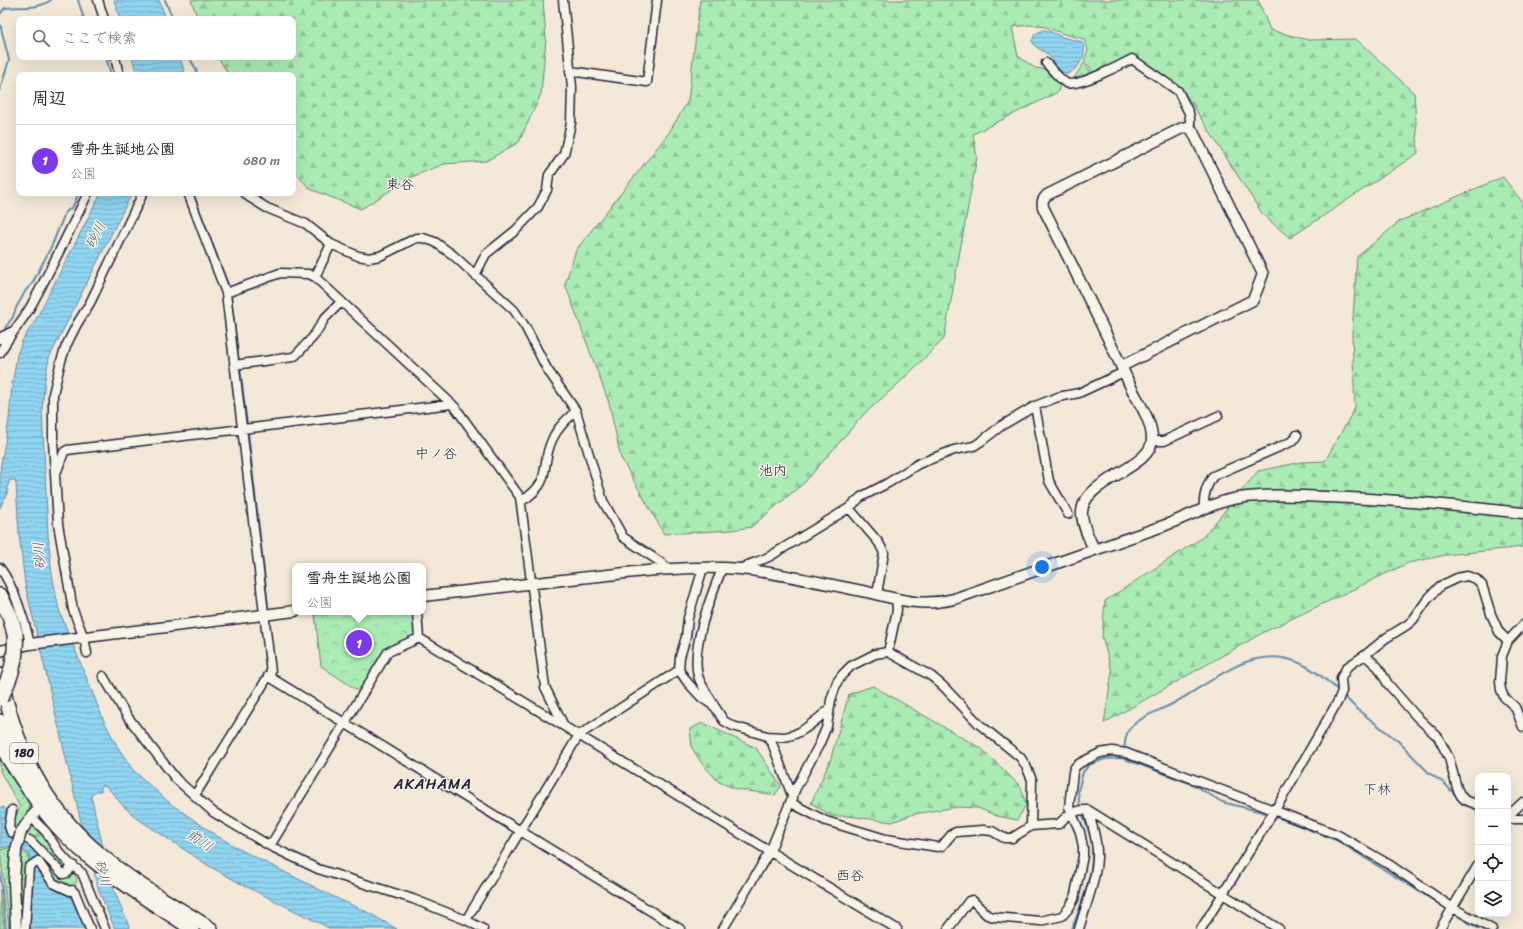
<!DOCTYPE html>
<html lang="ja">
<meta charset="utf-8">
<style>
body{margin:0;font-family:Sriracha,"Klee One",sans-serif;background:#f6f6f6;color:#222}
.controls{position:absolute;right:12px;bottom:12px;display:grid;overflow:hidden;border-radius:8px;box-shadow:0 4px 16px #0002}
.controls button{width:36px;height:36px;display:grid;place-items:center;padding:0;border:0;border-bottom:1px solid #e0e0e0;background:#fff;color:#222;font:20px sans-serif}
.you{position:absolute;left:1042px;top:567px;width:14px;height:14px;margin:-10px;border:3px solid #fff;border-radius:50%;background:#1a73e8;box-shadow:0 0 0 6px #1a73e833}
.badge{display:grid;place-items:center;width:26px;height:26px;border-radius:50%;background:#7c3aed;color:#fff;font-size:13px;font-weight:700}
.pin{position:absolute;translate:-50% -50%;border:2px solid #fff;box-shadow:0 1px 4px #0006}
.popup{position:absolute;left:292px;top:563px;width:134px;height:52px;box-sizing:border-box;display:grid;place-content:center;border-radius:8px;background:#fff;filter:drop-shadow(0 1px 3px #0005);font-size:13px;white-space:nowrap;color:#767676}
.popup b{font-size:15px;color:#222}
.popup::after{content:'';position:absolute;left:50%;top:100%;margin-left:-8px;border:8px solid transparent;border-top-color:#fff}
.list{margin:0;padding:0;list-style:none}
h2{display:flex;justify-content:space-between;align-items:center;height:52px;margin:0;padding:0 16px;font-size:17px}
h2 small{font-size:13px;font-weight:400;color:#767676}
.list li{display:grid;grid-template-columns:26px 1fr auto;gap:12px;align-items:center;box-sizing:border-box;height:72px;padding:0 16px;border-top:1px solid #e0e0e0}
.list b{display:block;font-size:15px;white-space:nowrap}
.list p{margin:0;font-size:13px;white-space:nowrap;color:#767676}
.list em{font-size:13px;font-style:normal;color:#767676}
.icon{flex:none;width:22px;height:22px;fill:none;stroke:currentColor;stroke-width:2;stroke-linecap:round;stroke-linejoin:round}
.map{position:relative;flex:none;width:1523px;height:929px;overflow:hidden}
.search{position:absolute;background:#fff;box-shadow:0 4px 16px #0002;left:16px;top:16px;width:280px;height:44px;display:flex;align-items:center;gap:10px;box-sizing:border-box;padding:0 14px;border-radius:8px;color:#767676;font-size:15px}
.panel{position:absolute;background:#fff;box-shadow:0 4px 16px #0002;left:16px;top:72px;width:280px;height:124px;border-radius:8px}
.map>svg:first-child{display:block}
</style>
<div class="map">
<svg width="1523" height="929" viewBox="0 0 1523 929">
<defs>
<pattern id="grass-dots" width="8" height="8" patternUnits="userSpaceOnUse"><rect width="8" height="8" fill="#aaebb4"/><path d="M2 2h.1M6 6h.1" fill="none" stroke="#92c99c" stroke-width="1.8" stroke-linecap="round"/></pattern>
<pattern id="forest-firs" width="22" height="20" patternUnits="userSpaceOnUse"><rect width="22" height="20" fill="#aaebb4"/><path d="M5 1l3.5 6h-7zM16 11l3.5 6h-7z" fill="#92c99c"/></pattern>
<pattern id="park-crowns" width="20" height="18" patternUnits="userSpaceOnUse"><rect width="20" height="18" fill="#aaebb4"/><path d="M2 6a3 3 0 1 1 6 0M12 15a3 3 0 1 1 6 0" fill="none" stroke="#92c99c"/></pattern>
<pattern id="water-rules" width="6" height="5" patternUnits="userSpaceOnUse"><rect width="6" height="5" fill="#8fd4f1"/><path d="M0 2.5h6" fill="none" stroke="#7bb6d0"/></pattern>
</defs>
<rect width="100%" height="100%" fill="#f3e7d7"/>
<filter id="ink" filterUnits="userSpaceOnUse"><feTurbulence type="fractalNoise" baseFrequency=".025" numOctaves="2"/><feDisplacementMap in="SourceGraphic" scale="8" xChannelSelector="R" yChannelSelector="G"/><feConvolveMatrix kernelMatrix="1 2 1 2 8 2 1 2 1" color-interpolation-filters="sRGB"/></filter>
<g filter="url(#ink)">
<path fill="url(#grass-dots)" stroke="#668678" d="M 1084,63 L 1092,74 L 1072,81 Z
M 0,755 L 30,806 L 29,811 L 18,831 C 7,824 18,815 20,807 L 0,771 Z
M 12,847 L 12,929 L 9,929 L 0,850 Z
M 21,850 L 29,856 L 21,929 C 19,903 16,875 21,850 Z
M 49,864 L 67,877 L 70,875 L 73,871 C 77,878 79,882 73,887 L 56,880 L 46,866 Z
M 0,889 L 4,929 L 0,929 Z"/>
<path fill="url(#forest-firs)" stroke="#668678" d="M 191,0 L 543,0 L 546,38 L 541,94 L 519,142 L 486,161 L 444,164 L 414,176 L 361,209 L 310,189 L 293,170 L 293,75 L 229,75 L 218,57 L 293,57 L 293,19 L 198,19 Z
M 700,0 L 1258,0 L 1270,30 L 1308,40 L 1356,39 L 1414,93 L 1418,153 L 1290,238 L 1263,215 L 1181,87 L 1133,56 L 1094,73 L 1084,60 L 1088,50 L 1084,39 L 1064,34 L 1046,27 L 1030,25 L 1012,27 L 1018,56 L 1035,68 L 1044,69 L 1060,84 L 1058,92 L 973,134 L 977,157 L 944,339 L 899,383 L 864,414 L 805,482 L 751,527 L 732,530 L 664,534 L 621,458 L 609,403 L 565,284 L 576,250 L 668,134 L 688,101 Z
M 1503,177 L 1523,203 L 1523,547 L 1446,555 L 1408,563 L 1264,632 L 1104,723 L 1112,672 L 1102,637 L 1105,601 L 1203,537 L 1258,471 L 1302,462 L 1325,461 L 1355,408 L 1352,334 L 1357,257 L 1400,221 Z
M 873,686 L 982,749 L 1021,787 L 1026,805 L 1017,820 L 997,816 L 978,808 L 957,807 L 914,814 L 892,822 L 848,816 L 832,816 L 811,803 L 830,761 L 849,694 Z
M 703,723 L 756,748 L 781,786 L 775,795 L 736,789 L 719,782 L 703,765 L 692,748 L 690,729 Z
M 34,826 L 43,833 L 68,868 L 66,870 L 63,870 L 48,852 L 26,834 L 29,827 Z"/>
<path fill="url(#park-crowns)" stroke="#668678" d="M 337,612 L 414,612 L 416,636 L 385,650 L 360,692 L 321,666 L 315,615 Z"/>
<path fill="url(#water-rules)" stroke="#638da8" d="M 114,0 L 159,0 L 166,19 L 120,19 Z
M 1043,30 L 1047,30 L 1062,37 L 1082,42 C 1089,53 1078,70 1067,74 L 1059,70 L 1052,59 L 1046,53 L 1035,46 L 1032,41 L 1035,34 Z
M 132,57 L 180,57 L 184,71 L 183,75 L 137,75 Z
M 101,193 L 132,193 L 49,358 L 45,379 L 42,409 L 48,535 L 52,574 L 59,610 L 104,721 L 117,746 L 133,770 L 171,804 L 217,836 L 243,851 L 332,896 L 367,912 L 397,929 L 331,929 L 243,885 L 209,866 L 138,819 L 124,807 L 107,787 L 103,785 L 101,787 L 101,791 L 96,791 L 91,796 L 112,885 L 130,929 L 115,929 L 99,891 L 80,818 L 25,584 L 19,534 L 16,484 L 15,480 L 10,480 L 7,488 L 8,491 L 0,508 L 0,470 L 9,419 L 12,385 L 17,355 L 22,341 L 36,319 Z
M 4,807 L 6,812 L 5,827 L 7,833 L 11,837 L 29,845 L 39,856 L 28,862 L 30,855 C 17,845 16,845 0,848 L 0,808 Z
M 38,866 L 69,893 L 85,929 L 27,929 L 30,872 Z"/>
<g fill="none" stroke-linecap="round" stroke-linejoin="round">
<path stroke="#638da8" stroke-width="2" d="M 78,0 L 84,19
M 165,0 L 173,19
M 0,14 L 5,8 C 19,6 38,10 51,0
M 0,24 L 9,60 L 0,90
M 106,57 L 111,75
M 189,57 L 196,69 L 197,75
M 193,193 L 229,287
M 231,296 L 239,363
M 5,328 L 13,317 L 16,308 L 26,290 L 32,284 L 52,245 L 65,213 L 73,206 L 79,193
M 240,367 L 247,424
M 248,432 L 268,606
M 1342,694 L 1358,710 L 1398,741 L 1429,773 L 1444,783 L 1458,798
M 1124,751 C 1125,744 1125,733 1130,728 C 1141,716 1159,711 1172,704 C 1198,691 1224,668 1252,660 C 1261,658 1273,656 1282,658 C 1305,661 1323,677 1339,691
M 1080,808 L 1078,791 L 1083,772 L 1089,765 L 1105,759 L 1122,758 L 1192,784 L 1222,802 L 1270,814
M 1274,816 L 1336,840 L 1449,910
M 0,871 L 6,929
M 1453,913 L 1479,929
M 1072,929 C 1081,904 1095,872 1092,845 C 1091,834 1085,822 1082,812"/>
<defs>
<path id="minor" d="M 98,0 L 104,19
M 115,57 L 119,75
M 1046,63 C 1052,69 1059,79 1066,83 C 1076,88 1121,65 1132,59 L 1178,91 L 1189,113 L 1190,119 L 1190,128
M 570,71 L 647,82 L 657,0
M 188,193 L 226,293 L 271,672 L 195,795
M 245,193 L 249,197 L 267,208 L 306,224 L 331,244 L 358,256 L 369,258 L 380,256 L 416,238 L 423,238 L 435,242 L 453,255 L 514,310 L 526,328 L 547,369 L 576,411 L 603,501 L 623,537 L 663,564 L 667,569
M 475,275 L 486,254 L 516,230 L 538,207 L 547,190 L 549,175 L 564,154 L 571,123 L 572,87 L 563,0
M 315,277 L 331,244
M 226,293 L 280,273 L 309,274 L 315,277 L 455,407 L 520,497 L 545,687 L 564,726
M 0,339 L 3,336 L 13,331
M 0,353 C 9,335 23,321 32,304 C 52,267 70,230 88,193
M 234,365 L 293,357 L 296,355 L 313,337 L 325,318 L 341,302
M 1035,406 L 1049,481 L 1068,514
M 1152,441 L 1164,441 L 1218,416
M 57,471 L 64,452 L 67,450 L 452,404
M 522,501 C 554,480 539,469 552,440 C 557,428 567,419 576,411
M 849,508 L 879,543 L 884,553 L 877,594
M 1204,509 C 1203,498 1206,486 1213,476 L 1293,441 L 1297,435
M 0,568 C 14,587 25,621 30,644
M 703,568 L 688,618 L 686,637 L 680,657 L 679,670 L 688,683 L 701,697 L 715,707 L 724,721 L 733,726 L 767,736 L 772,743 L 793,798
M 740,569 C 750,563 762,561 772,555 L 849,508 L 861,497 L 888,483 L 918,464 L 954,450 L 974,446 L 983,440 L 1001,426 L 1035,406 L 1058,397 L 1079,393 L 1124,372
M 417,612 L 419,638
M 1523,625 L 1508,641 L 1502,656 L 1500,682 L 1501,690 L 1504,697 L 1515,707 L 1523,727
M 419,638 L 897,929
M 888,652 L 897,610 L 896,599
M 87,653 L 84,638 L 73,610 L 58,524 L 53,441 L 53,394 L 61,361 L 66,346 L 77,324 L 90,303 L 143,193
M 1365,655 L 1378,667 L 1388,684 L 1416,716 L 1438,737 L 1449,758 L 1457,788 L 1461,796 L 1465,800 L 1478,805
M 103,676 L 127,716 L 176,779 L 213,812 L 270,846 L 318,869 L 413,899 L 466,920 L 483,929
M 268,676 L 680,929
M 713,703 C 708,695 701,685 698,676 C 691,647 711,595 722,569
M 767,736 C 772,736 778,737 783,737 C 801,736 815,720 829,710
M 791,803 L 826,821 L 886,839 L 938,847 L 942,846 L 952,834 L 956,832 L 983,830 L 992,831 L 1004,838 L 1012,838 L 1031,826 L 1059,824 C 1067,815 1075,809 1088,810 L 1279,929
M 12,810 L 9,826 L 11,832 L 31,841 L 63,874 L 67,873 L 73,865
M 1508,816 L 1523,802
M 31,817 L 46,832 L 59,852 L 69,863 L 82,873 L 105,929
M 1508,819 L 1523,819
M 270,846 L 388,652 L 419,638
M 466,920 L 579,735 L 679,670
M 25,929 L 29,867 L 38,861 L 53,883 L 70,891 L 72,890 L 75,893 L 90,929
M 723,929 L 770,851 L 796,788 L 819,745 L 827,726 L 831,700 L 837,682 L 843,674 L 851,666 L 875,654 L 888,652 L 931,676 L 943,686 L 979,724 L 1020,757 L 1026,766 L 1032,780 L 1031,826
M 948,929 L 969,901 L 972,900 L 987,915 L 994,917 L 1040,921 L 1062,916 L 1069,908 L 1074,899 L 1083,856 L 1083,847 L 1080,832 L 1069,807 L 1073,772 L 1075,767 L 1080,763 L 1100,753 L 1112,751 L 1126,753 L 1338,835 L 1390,865 L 1453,908 L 1492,929
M 1079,929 C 1085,908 1098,875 1097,853 C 1097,839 1092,824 1088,810
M 1201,929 L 1281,800 L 1338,701 L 1342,691 L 1341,678 L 1347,667 L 1365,655 L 1386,638 L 1407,625 L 1413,620 L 1427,600 L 1440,586 L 1457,578 L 1467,576 L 1476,579 L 1482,585 L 1491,614 L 1499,632 L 1508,641
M 1440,929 L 1478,865"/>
<path id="tertiary" d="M 1094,549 C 1089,539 1083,527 1082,515 C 1079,480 1153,469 1152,439 C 1152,419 1137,401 1129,383 C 1102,324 1072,265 1043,207 C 1042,201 1043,199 1047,195 L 1180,129 C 1184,127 1188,126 1192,130 L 1263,274 L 1253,300 L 1122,366
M 423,596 C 475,590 527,584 580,578 C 632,572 687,565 740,569 C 781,573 821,583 862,591 C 896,598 918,608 954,599 C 1024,575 1093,550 1163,526 C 1186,518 1215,501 1239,498 C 1268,494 1298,496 1327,497 C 1392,499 1458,506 1523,513
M 0,651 L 30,644 L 295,611
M 21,832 L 31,817 L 45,803
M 16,850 L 14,881 L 16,929"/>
<path id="trunk" d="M 0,675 C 16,748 42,805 100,854 C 133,883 174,905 211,929
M 0,721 L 9,748
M 25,782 C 62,849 130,888 192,929"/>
<path id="motorway" d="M 0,596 L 10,616 L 15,634
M 0,738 L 9,758 L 30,790"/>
</defs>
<use href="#minor" stroke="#22223b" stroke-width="11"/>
<use href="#tertiary" stroke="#22223b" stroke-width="13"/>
<use href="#trunk" stroke="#22223b" stroke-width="16"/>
<use href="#motorway" stroke="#22223b" stroke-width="18"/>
<use href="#minor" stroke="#f7f3e8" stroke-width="8"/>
<use href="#tertiary" stroke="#f7f3e8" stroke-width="10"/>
<use href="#trunk" stroke="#f7f3e8" stroke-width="13"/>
<use href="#motorway" stroke="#f7f3e8" stroke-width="15"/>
<defs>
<path id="tertiary-bridge" d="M 16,850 L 21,832"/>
<path id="motorway-bridge" d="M 0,698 C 11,677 17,658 15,634"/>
</defs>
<use href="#tertiary-bridge" stroke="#22223b" stroke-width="13" stroke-linecap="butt"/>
<use href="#motorway-bridge" stroke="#22223b" stroke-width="18" stroke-linecap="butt"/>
<use href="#tertiary-bridge" stroke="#f7f3e8" stroke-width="10"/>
<use href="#motorway-bridge" stroke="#f7f3e8" stroke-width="15"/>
</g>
</g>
<g text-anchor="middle" stroke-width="3" stroke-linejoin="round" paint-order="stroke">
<rect fill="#f7f3e8" stroke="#62616f" stroke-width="1" x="10" y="743" width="28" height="20" rx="3"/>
<g font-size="12" font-weight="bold" fill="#22223b">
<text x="24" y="757">180</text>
</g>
<g font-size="14" fill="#22223b" stroke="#f7f3e8">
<text x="400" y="189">東谷</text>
<text x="436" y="458">中ノ谷</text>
<text x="773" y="475">池内</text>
<text x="1377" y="794">下林</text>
<text x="850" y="880">西谷</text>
</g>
<g font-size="14" font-style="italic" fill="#435772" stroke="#f7f3e8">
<text transform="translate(95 235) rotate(-63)" y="5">砂川</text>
<text transform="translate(39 556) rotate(-95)" y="5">砂川</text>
<text transform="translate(200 840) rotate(33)" y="5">前川</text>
<text transform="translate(103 873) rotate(77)" y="5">砂川</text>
</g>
<g font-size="15" letter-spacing="1" fill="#22223b" stroke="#f7f3e8">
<text x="433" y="789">AKAHAMA</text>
</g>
</g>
</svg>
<div class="controls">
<button>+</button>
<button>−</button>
<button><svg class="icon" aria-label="locate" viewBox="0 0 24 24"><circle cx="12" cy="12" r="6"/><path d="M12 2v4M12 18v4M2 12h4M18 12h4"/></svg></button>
<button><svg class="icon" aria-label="layers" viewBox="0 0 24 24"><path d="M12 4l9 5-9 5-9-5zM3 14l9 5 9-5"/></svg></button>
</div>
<div class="you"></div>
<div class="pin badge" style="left:359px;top:643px">1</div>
<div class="popup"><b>雪舟生誕地公園</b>公園</div>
<div class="search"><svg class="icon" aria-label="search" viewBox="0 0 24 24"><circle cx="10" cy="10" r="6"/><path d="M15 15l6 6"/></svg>ここで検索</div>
<section class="panel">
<h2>周辺<small></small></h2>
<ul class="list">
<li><span class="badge">1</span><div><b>雪舟生誕地公園</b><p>公園</p></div><em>680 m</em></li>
</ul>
</section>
</div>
